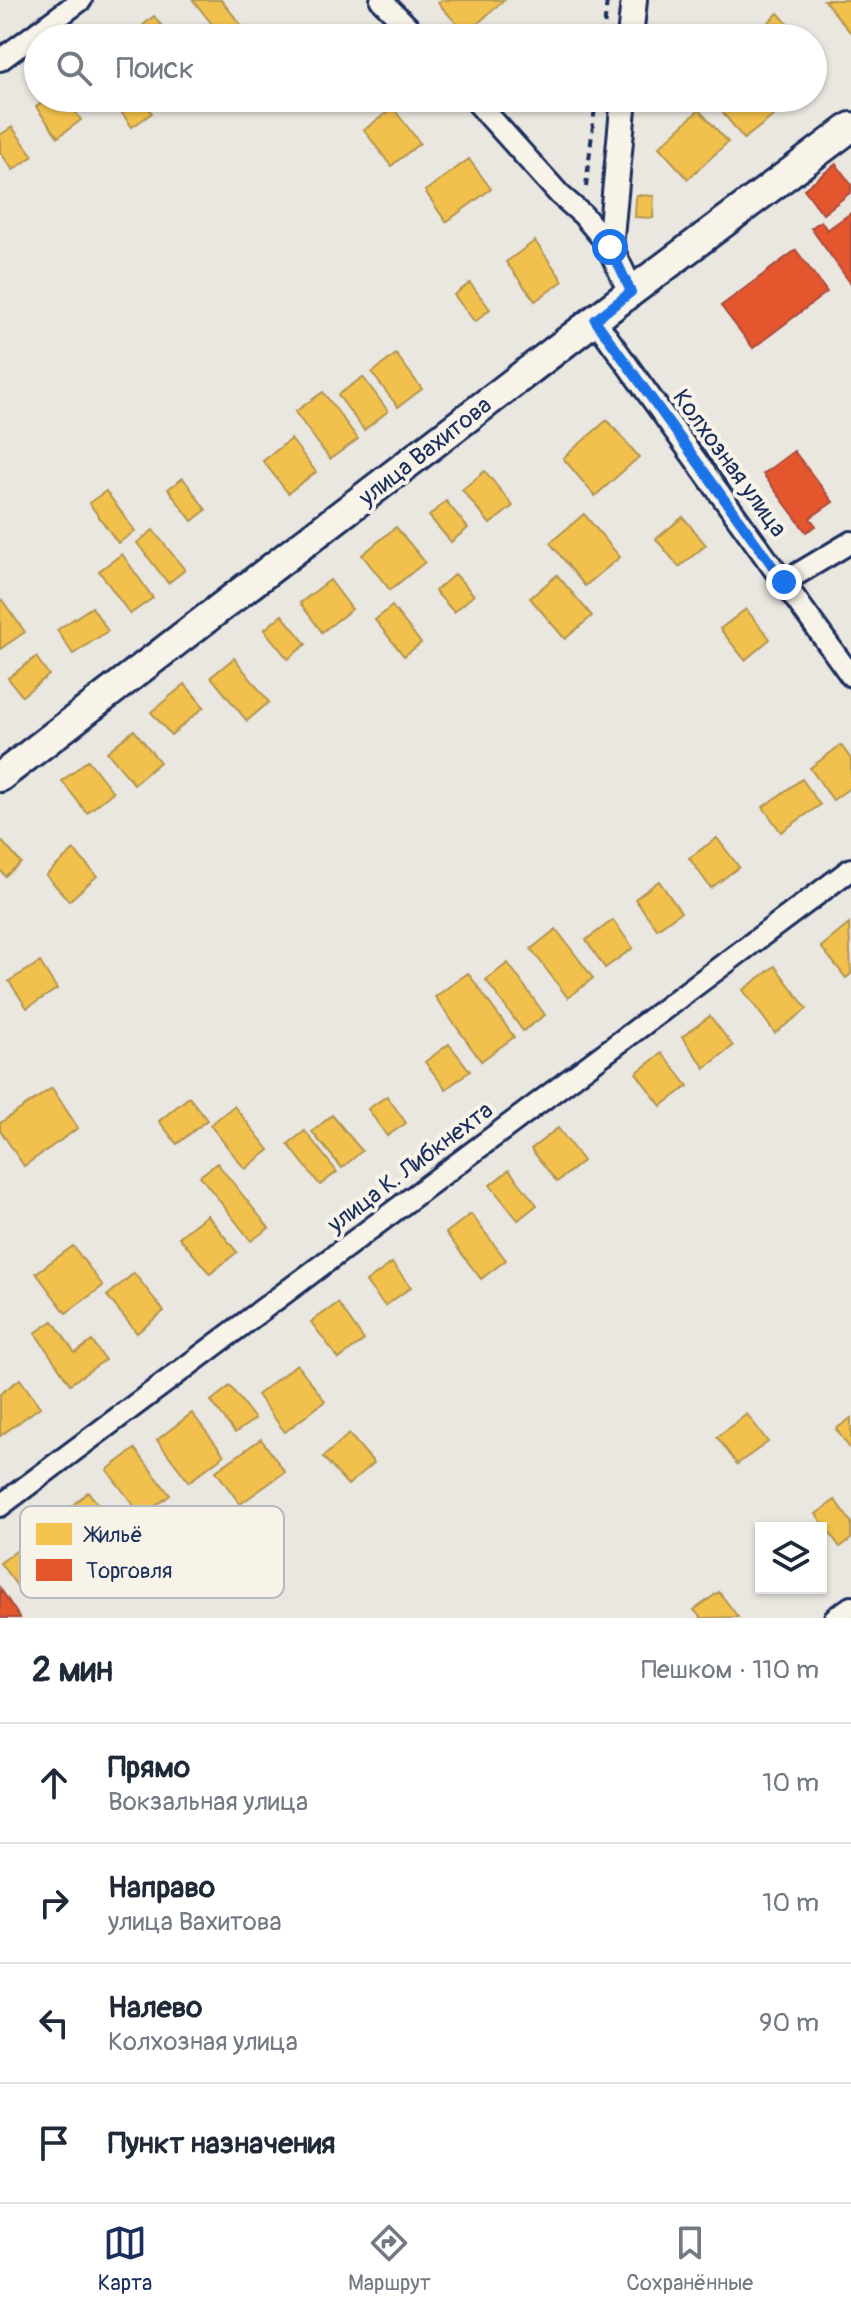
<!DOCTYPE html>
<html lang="ru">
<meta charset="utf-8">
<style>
body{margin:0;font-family:Pangolin,sans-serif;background:#f6f6f7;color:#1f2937}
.controls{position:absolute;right:24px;bottom:24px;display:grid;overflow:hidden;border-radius:0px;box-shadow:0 2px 6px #0004}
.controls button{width:72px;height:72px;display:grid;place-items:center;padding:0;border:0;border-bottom:2px solid #e0e1e3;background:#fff;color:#1f2937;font:40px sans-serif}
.stop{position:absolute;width:24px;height:24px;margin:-18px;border:6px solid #1a73e8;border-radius:50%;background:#fff}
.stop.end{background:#1a73e8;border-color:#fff;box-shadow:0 2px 8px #0008}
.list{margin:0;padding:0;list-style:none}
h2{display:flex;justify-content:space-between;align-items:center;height:104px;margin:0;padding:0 32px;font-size:34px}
h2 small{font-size:26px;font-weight:400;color:#747a83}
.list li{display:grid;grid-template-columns:52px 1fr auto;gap:24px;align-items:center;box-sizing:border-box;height:120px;padding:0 32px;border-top:2px solid #e0e1e3}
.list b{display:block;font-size:30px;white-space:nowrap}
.list p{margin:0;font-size:26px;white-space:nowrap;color:#747a83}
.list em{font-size:26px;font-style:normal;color:#747a83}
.icon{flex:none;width:44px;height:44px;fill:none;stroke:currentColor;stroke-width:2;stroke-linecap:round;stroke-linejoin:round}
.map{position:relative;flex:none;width:851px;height:1618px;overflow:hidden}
.search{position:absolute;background:#fff;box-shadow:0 2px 6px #0004;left:24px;right:24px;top:24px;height:88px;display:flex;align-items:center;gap:20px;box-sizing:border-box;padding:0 28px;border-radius:44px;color:#747a83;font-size:30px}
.sheet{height:584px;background:#fff}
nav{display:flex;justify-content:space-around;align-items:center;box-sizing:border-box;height:112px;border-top:2px solid #e0e1e3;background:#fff;font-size:22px;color:#747a83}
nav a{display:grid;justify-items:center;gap:4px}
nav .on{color:#1b2f5e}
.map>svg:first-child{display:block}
</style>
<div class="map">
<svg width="851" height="1618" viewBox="0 0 851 1618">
<rect width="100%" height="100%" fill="#eae7e0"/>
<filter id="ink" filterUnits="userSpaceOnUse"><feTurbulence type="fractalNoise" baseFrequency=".0125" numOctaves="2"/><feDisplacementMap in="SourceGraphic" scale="16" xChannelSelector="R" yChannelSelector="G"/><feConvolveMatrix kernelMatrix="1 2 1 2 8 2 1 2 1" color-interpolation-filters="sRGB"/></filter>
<g filter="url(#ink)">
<path fill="#f2c14e" stroke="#b29553" stroke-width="2" d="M 193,0 L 221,0 L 247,32 L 240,38 L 223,38 Z
M 442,0 L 504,0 L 466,34 L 438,3 Z
M 824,0 L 851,0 L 851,32 L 850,32 Z
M 778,13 L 798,35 L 794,38 L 752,38 Z
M 154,16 L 171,38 L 130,38 L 129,37 Z
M 48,98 L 66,98 L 81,120 L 58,137 L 36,107 Z
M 111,98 L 141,98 L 152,113 L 132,127 Z
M 711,98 L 765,98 L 777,113 L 744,139 Z
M 393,108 L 420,143 L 391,166 L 364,130 Z
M 699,110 L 728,142 L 688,179 L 659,147 Z
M 12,127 L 33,156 L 13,170 L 0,152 L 0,135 Z
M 469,159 L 491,189 L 446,222 L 425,191 Z
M 636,195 L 654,196 L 653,218 L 635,217 Z
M 535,241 L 563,281 L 535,301 L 506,262 Z
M 470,283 L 490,309 L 475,322 L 454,295 Z
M 396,354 L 422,389 L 398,407 L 372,373 Z
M 363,377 L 388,411 L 364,430 L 338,395 Z
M 323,392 L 358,439 L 330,459 L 295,412 Z
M 607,420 L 639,457 L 595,496 L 563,458 Z
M 291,439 L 316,472 L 288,493 L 263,461 Z
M 485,471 L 513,506 L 490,524 L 462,490 Z
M 183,478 L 206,510 L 192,521 L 168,489 Z
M 106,491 L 135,531 L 118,543 L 89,503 Z
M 446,501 L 468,528 L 451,542 L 429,516 Z
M 584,514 L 620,557 L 585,586 L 550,543 Z
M 683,517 L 706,545 L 679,567 L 656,539 Z
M 396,527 L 425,562 L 390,590 L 362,555 Z
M 153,530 L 185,570 L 168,583 L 137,543 Z
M 122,554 L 153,598 L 130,614 L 99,571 Z
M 455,574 L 474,595 L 454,612 L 435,591 Z
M 557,575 L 592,616 L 565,639 L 530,598 Z
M 330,580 L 352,609 L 322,632 L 300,603 Z
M 2,600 L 25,632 L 0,649 L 0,601 Z
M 392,606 L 421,643 L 404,656 L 375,620 Z
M 92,607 L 108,631 L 73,654 L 57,630 Z
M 746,609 L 770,639 L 745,660 L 720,629 Z
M 282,615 L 306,644 L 288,659 L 264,630 Z
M 36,657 L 49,675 L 22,696 L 8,678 Z
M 234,658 L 269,702 L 247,721 L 211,677 Z
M 185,684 L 204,707 L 171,735 L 151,712 Z
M 134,730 L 160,762 L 134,784 L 107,752 Z
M 841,745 L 851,759 L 851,787 L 833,800 L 810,768 Z
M 88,760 L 113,792 L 87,813 L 62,781 Z
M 802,779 L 820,805 L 781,832 L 763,807 Z
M 717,838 L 739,867 L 711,888 L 689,858 Z
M 0,839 L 21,863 L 5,876 L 0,870 Z
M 74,850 L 97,876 L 69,901 L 46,875 Z
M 659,881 L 681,912 L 657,929 L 635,899 Z
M 613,920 L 633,948 L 605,968 L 586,940 Z
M 849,924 L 851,974 L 846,978 L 821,947 Z
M 556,929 L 593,978 L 568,998 L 531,949 Z
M 40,962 L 57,989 L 27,1008 L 9,981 Z
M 508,963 L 545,1015 L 523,1031 L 486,980 Z
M 775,966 L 807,1009 L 775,1033 L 743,990 Z
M 468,973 L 514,1037 L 481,1061 L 435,997 Z
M 710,1016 L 733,1046 L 705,1068 L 682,1037 Z
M 449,1044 L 470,1071 L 446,1089 L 425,1062 Z
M 662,1053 L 688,1086 L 661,1106 L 636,1073 Z
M 52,1088 L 78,1128 L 24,1166 L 0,1130 L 0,1123 Z
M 387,1096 L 406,1123 L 387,1136 L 368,1109 Z
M 189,1097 L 207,1120 L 177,1144 L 159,1121 Z
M 234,1106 L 269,1150 L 245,1169 L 210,1125 Z
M 332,1115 L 362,1151 L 342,1168 L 312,1132 Z
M 558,1128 L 583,1161 L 557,1182 L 531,1149 Z
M 305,1131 L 337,1172 L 320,1185 L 288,1144 Z
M 217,1163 L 269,1228 L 251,1241 L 200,1176 Z
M 509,1170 L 537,1205 L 518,1220 L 490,1185 Z
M 471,1214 L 506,1260 L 481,1279 L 446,1233 Z
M 207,1215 L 237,1252 L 210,1274 L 179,1237 Z
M 73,1246 L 103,1286 L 66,1313 L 36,1273 Z
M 392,1263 L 411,1287 L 385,1306 L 366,1282 Z
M 134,1273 L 164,1311 L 137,1333 L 107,1296 Z
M 338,1303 L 364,1340 L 339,1359 L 311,1322 Z
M 53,1321 L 75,1353 L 92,1341 L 105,1360 L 70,1384 L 35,1333 Z
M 297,1364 L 325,1401 L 285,1432 L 257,1395 Z
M 20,1379 L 40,1407 L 0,1436 L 0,1394 Z
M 230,1386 L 255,1419 L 235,1433 L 211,1401 Z
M 192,1413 L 224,1455 L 189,1482 L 157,1440 Z
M 747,1414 L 768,1442 L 737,1464 L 717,1437 Z
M 851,1418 L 851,1450 L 836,1429 Z
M 349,1434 L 374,1463 L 348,1485 L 323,1457 Z
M 261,1439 L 285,1472 L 240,1504 L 216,1471 Z
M 135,1449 L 170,1495 L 142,1516 L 107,1470 Z
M 88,1492 L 135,1548 L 116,1564 L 90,1532 L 76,1544 L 55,1520 Z
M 835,1500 L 851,1522 L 851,1539 L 840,1547 L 816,1514 Z
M 46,1529 L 73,1565 L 27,1599 L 0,1563 Z
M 719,1592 L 738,1617 L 701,1618 L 694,1610 Z"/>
<path fill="#e4572e" stroke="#a84b3c" stroke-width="2" d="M 836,164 L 851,184 L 851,192 L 823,214 L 804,189 Z
M 851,213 L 851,284 L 811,228 L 821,221 L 827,230 Z
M 796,250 L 827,292 L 753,348 L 721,306 Z
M 794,451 L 833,502 L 810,518 L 816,526 L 806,532 L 763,474 Z
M 0,1588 L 20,1618 L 0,1618 Z"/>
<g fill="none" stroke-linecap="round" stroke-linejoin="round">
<defs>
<path id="minor" d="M 381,0 L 419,38
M 0,60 L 81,0
M 473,98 L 560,195 L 583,215 L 610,247
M 595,320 L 851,676
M 784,582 L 851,542
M 0,1506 L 851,869
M 835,1618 L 851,1607"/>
<path id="tertiary" d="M 630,38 L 634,0
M 624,98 L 610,247 L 631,292"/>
<path id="secondary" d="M 0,777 L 631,292 L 851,127"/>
</defs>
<use href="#minor" stroke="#1b2f5e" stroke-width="26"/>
<use href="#tertiary" stroke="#1b2f5e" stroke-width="30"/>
<use href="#secondary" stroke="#1b2f5e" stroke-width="34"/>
<path stroke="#1b2f5e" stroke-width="4" stroke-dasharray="8 6" stroke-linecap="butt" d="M 603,38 L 607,0
M 586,187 L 596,98"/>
<use href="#minor" stroke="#f7f3e8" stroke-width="20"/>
<use href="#tertiary" stroke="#f7f3e8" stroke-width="24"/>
<use href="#secondary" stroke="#f7f3e8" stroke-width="28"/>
</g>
</g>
<g fill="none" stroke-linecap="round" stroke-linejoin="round" filter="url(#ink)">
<path stroke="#1a73e8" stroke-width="10" d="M 610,247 L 631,292 L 595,320 L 784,582"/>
</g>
<g text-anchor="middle" stroke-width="8" stroke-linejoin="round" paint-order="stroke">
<g font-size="24" fill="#1b2f5e" stroke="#f7f3e8">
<text transform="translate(425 451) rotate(-38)" y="8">улица Вахитова</text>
<text transform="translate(730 463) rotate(54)" y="8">Колхозная улица</text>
<text transform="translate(410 1167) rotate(-37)" y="8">улица К. Либкнехта</text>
</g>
</g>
<rect x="20" y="1506" width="264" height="92" rx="12" fill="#f7f3e8" stroke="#b5b8bf" stroke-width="2"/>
<rect x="36" y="1523" width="36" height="22" fill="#f2c14e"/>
<rect x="36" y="1559" width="36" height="22" fill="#e4572e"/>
<g font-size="22" fill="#1b2f5e">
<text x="86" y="1542">Жильё</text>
<text x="86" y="1578">Торговля</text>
</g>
</svg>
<div class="controls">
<button><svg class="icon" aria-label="layers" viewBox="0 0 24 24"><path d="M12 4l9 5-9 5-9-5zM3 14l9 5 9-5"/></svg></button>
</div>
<div class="stop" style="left:610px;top:247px"></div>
<div class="stop end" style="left:784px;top:582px"></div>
<div class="search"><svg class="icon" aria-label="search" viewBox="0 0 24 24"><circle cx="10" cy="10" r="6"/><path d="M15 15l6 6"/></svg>Поиск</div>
</div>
<section class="sheet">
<h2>2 мин<small>Пешком · 110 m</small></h2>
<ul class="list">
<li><svg class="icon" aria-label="ahead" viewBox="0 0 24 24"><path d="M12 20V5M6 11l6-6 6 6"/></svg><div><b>Прямо</b><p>Вокзальная улица</p></div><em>10 m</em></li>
<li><svg class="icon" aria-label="right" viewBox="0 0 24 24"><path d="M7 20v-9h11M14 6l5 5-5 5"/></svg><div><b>Направо</b><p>улица Вахитова</p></div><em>10 m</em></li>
<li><svg class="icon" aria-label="left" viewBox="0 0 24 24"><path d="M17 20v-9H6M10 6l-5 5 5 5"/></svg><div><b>Налево</b><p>Колхозная улица</p></div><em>90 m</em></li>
<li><svg class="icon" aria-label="arrive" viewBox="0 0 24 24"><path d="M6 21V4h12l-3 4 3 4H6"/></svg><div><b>Пункт назначения</b></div></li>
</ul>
</section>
<nav>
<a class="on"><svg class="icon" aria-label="map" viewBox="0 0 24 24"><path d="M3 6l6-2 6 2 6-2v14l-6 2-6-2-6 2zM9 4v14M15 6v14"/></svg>Карта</a>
<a><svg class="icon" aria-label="directions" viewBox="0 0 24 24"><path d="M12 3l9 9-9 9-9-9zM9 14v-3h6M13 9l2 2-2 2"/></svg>Маршрут</a>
<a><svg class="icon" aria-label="saved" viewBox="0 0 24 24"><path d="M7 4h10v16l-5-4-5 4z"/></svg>Сохранённые</a>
</nav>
